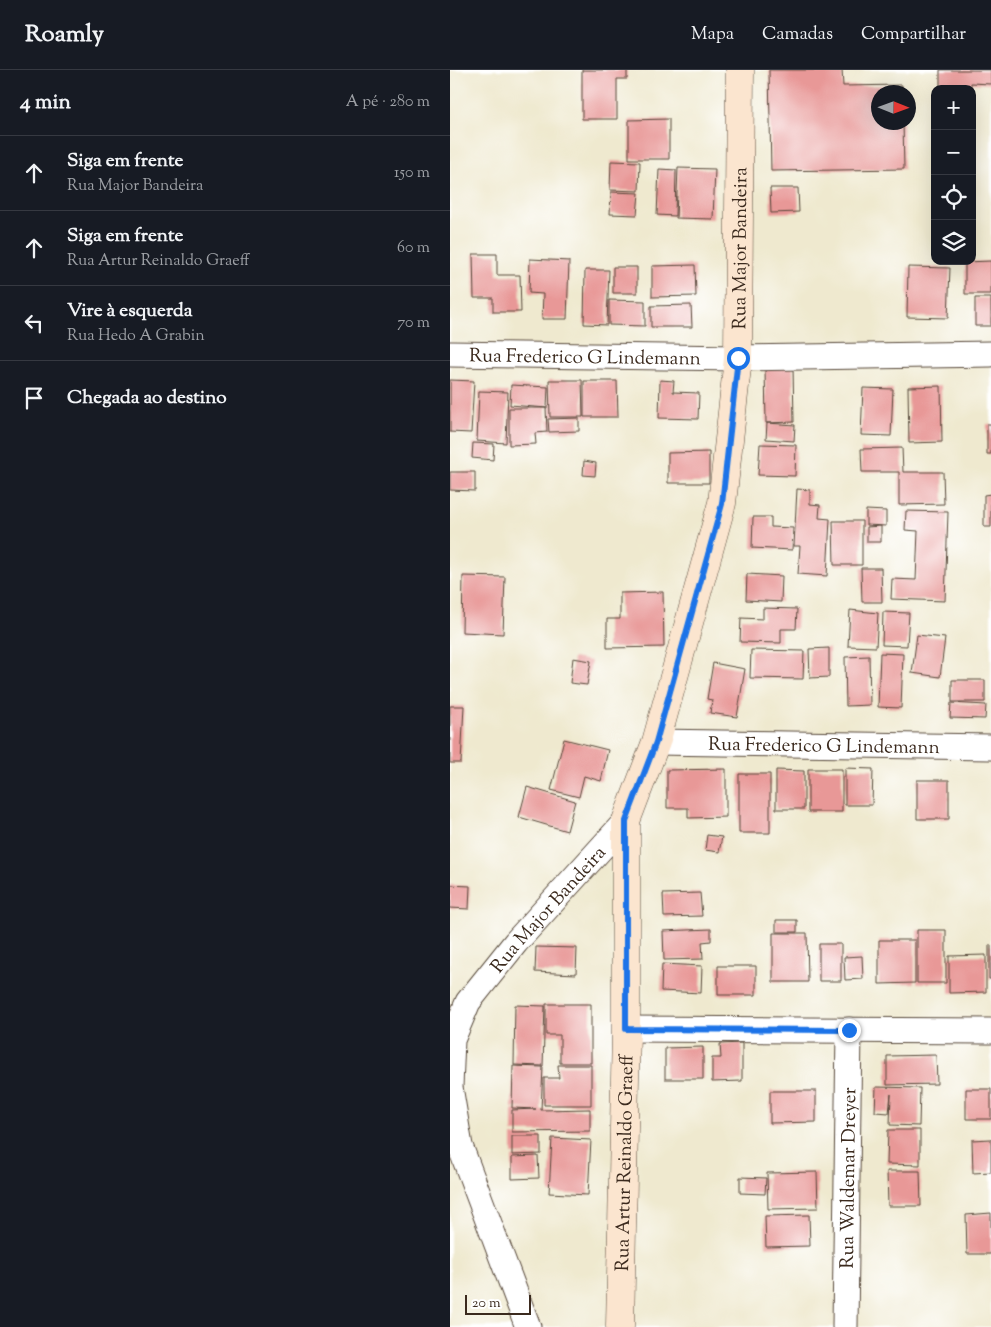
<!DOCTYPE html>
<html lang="pt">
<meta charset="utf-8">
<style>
body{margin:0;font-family:"Sorts Mill Goudy",serif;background:#20242c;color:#f1f3f6}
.controls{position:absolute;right:15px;top:15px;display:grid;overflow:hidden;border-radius:10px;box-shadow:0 5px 20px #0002}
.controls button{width:45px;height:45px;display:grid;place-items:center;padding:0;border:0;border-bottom:1px solid #363941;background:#171b24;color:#f1f3f6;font:25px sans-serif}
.compass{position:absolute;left:421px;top:15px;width:45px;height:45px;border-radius:50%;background:#171b24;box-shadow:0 5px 20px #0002;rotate:91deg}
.scale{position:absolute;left:15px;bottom:12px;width:66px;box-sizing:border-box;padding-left:5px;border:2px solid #3b2a1e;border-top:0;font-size:14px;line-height:18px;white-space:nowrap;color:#3b2a1e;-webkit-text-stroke:4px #fff;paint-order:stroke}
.stop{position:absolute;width:15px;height:15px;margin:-11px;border:4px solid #1a73e8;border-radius:50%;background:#fff}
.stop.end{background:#1a73e8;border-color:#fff;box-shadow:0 1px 5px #0008}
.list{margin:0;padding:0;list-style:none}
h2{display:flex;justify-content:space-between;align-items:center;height:65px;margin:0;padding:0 20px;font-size:21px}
h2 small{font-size:16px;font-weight:400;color:#9ea1a6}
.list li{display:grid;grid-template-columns:32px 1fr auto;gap:15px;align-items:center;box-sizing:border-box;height:75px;padding:0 20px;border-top:1px solid #363941}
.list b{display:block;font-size:19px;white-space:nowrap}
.list p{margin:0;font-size:16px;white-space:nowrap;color:#9ea1a6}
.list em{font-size:16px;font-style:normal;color:#9ea1a6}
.icon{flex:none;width:28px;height:28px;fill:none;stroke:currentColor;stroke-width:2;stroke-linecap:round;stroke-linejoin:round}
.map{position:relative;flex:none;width:541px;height:1257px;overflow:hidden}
header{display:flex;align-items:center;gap:30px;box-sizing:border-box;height:70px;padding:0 25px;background:#171b24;border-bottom:1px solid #363941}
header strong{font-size:24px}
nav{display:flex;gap:28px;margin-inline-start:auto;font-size:18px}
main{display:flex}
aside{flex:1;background:#171b24}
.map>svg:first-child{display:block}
</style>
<header>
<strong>Roamly</strong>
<nav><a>Mapa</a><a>Camadas</a><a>Compartilhar</a></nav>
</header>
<main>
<aside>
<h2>4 min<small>A pé · 280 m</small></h2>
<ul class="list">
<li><svg class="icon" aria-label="ahead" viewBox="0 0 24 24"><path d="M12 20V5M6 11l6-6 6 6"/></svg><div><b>Siga em frente</b><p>Rua Major Bandeira</p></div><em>150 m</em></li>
<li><svg class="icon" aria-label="ahead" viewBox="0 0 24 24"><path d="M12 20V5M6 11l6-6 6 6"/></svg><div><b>Siga em frente</b><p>Rua Artur Reinaldo Graeff</p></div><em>60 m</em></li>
<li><svg class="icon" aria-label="left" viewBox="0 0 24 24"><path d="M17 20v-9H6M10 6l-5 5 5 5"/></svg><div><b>Vire à esquerda</b><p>Rua Hedo A Grabin</p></div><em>70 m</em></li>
<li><svg class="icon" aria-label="arrive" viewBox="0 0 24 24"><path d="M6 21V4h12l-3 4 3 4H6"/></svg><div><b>Chegada ao destino</b></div></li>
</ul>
</aside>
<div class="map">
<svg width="541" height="1257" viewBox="0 0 541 1257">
<rect width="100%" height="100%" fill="#fff"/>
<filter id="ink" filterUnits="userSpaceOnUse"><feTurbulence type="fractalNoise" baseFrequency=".02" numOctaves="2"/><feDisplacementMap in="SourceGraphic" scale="10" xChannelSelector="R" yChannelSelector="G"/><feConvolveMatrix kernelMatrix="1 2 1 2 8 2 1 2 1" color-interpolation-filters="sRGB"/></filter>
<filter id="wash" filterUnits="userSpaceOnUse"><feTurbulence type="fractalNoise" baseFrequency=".0096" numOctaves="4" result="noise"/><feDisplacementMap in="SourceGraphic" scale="20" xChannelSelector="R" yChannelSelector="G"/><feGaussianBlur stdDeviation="1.12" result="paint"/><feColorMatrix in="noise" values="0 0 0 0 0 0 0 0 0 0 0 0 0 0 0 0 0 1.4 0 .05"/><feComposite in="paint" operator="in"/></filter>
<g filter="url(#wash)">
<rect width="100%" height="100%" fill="#efe9cf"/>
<g id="blocks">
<path fill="#e89897" d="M 132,0 L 177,0 L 177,9 L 167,9 L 167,49 L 132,49 Z
M 319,0 L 392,0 L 393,16 L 452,15 L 452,22 L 428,22 L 428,52 L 453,52 L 454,99 L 321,101 Z
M 490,0 L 541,0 L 541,14 L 521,13 L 521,19 L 490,19 Z
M 219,49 L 219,89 L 179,89 L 179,50 Z
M 161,91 L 190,92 L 189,121 L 160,120 Z
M 228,98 L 265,99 L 263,149 L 226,148 Z
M 209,99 L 226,100 L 225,146 L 207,145 Z
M 320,118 L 348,118 L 349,142 L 321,143 Z
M 161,122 L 189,123 L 187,145 L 160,144 Z
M 23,184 L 47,184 L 47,205 L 70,205 L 71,242 L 43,242 L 43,228 L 24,228 Z
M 80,189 L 119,191 L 117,249 L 92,249 L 93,224 L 79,223 Z
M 541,191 L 541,224 L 515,224 L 515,192 Z
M 245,195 L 246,226 L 202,227 L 202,196 Z
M 163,197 L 187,197 L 187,223 L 163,223 Z
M 458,197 L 500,198 L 498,248 L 457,247 Z
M 135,200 L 159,200 L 157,255 L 134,254 Z
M 525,228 L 541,228 L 541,256 L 525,256 Z
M 159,230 L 195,231 L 195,256 L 159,255 Z
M 241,235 L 242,257 L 201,257 L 201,236 Z
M 343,297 L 344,352 L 316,353 L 315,298 Z
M 0,310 L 24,311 L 21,363 L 0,362 Z
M 99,310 L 132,310 L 133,347 L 100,347 Z
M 210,310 L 224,311 L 223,322 L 249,323 L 248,349 L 209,348 Z
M 134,311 L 167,311 L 168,347 L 134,347 Z
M 61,315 L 98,317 L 97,338 L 60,335 Z
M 491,316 L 492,372 L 459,373 L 458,317 Z
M 413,318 L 443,319 L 441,366 L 411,365 Z
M 29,321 L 58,322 L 56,373 L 27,371 Z
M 59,338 L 96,338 L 97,362 L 85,363 L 86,374 L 59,375 Z
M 129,348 L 129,361 L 99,362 L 98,349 Z
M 317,353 L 345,355 L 344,371 L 316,369 Z
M 537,354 L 541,354 L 541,384 L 537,384 Z
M 23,373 L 44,374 L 43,390 L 22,388 Z
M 310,374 L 346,375 L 345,406 L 308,405 Z
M 452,378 L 453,402 L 493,402 L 494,434 L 449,435 L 449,402 L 412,402 L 411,379 Z
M 259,382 L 259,413 L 218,413 L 218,383 Z
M 134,391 L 146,393 L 145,406 L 133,405 Z
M 0,402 L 25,402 L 25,421 L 0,420 Z
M 347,419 L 360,420 L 360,434 L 370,435 L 369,448 L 380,449 L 377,506 L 348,504 L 350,476 L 344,476 Z
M 541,424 L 541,457 L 534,457 L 534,425 Z
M 416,440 L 436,441 L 436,456 L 416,455 Z
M 456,441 L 498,442 L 495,531 L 441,529 L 442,509 L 466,510 L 468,461 L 455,460 Z
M 303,447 L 321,447 L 321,457 L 343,458 L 342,480 L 302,478 Z
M 383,451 L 412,451 L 412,495 L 384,495 Z
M 431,456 L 431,472 L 417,472 L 417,457 Z
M 411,498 L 431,498 L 432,532 L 412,532 Z
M 297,504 L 332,506 L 331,532 L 296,530 Z
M 13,506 L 55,507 L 53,564 L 12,562 Z
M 213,522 L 214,577 L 157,578 L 157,549 L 170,549 L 170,523 Z
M 313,538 L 347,539 L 346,559 L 331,559 L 331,573 L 290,572 L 291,548 L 313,549 Z
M 400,540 L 428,543 L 426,577 L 398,576 Z
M 433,542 L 459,543 L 457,576 L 432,575 Z
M 467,565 L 495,568 L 490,607 L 462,603 Z
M 379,578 L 379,607 L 360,608 L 359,579 Z
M 301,580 L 354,581 L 353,609 L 300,608 Z
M 430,583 L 453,584 L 451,638 L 428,637 Z
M 419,586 L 420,635 L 396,636 L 395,587 Z
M 123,588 L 141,591 L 137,615 L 120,613 Z
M 263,593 L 295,599 L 287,647 L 260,643 L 262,630 L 257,629 Z
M 502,610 L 535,610 L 535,632 L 502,632 Z
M 501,633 L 536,635 L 535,649 L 500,648 Z
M 0,636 L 14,636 L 11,693 L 0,693 Z
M 114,669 L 158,680 L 151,711 L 134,706 L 129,727 L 101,720 Z
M 395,698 L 423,699 L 422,735 L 395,735 Z
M 276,699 L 276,747 L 238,748 L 238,738 L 217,738 L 217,700 Z
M 358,699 L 392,699 L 392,742 L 358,742 Z
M 326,700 L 354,701 L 354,739 L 326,739 Z
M 289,704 L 320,704 L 320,763 L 289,763 Z
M 467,710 L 499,710 L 499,749 L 467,749 Z
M 77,717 L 125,731 L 117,761 L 69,747 Z
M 257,765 L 272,767 L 269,782 L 255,780 Z
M 0,815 L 20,816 L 19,839 L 0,838 Z
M 250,823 L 252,846 L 214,847 L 213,824 Z
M 326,850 L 347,850 L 347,862 L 326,862 Z
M 261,859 L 261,871 L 252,872 L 253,889 L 214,890 L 213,861 Z
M 467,860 L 496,860 L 496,913 L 467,913 Z
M 323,863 L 357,863 L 358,912 L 323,912 Z
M 429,870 L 465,870 L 465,913 L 429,914 Z
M 369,874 L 391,874 L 391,911 L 369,911 Z
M 539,875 L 541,875 L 541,909 L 539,909 Z
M 86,877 L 127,878 L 126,904 L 85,902 Z
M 536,885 L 536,922 L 499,923 L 499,886 Z
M 412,886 L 413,909 L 395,910 L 394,887 Z
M 212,894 L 252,896 L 251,923 L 211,921 Z
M 268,896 L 306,896 L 306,925 L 268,925 Z
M 96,934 L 141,934 L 141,993 L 110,993 L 110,965 L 96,965 Z
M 65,935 L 95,936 L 93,996 L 64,995 Z
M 292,973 L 292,1011 L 262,1012 L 262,988 L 271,988 L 270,974 Z
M 253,977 L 253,1009 L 215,1009 L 215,978 Z
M 486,985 L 487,1014 L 437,1015 L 437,986 Z
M 108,995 L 141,995 L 141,1035 L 94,1035 L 94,1008 L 109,1008 Z
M 63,996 L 93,997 L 91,1040 L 140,1039 L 140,1061 L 62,1062 L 62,1040 L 86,1039 L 62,1038 Z
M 426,1017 L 470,1018 L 469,1056 L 440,1055 L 441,1024 L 439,1043 L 425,1042 Z
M 516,1019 L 541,1019 L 541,1049 L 516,1049 Z
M 320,1021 L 366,1021 L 366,1052 L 320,1053 Z
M 438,1060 L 470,1060 L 470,1095 L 437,1094 Z
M 62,1066 L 91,1066 L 91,1084 L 62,1085 Z
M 102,1068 L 141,1070 L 138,1125 L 99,1123 Z
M 541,1069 L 541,1102 L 523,1103 L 522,1070 Z
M 88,1086 L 89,1108 L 62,1109 L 62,1087 Z
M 437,1101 L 470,1101 L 471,1136 L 438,1136 Z
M 367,1102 L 368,1138 L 318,1139 L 317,1103 Z
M 290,1107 L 316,1108 L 315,1124 L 290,1123 Z
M 541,1143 L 541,1184 L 517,1184 L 516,1145 Z
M 359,1145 L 360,1176 L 316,1177 L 315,1146 Z"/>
</g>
</g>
<g filter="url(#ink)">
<use href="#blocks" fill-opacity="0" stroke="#564739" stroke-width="1"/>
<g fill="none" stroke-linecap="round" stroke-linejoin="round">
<defs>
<g id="minor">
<path id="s1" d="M 0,284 L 288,288 L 541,284"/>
<path id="s2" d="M 206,672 L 541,677"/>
<path d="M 176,959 L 541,961"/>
<path id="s3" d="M 78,1257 L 10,1076 L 0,1017 L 2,970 L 18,932 L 66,872 L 176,751"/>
<path id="s4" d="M 395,1257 L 399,960"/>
</g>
<g id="secondary">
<path id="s5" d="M 170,1257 L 176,959 L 176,751 L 206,672 L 272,433 L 288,288 L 290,0"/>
</g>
</defs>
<use href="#minor" stroke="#564739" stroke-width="27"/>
<use href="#secondary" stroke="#564739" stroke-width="29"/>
<use href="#minor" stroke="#fff" stroke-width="25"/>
<use href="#secondary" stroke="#fbe5cf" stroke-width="28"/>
</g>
</g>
<g fill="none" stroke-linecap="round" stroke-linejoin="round" filter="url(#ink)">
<path stroke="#1a73e8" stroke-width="6" d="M 288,288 L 272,434 L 206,672 L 176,751 L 176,959 L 399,960"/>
</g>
<g text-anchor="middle" stroke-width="5" stroke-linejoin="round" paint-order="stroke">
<g font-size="19" fill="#3b2a1e" stroke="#fff">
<text dy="7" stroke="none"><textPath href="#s5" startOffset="1094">Rua Major Bandeira</textPath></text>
<text dy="7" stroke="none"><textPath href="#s1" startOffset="135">Rua Frederico G Lindemann</textPath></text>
<text dy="7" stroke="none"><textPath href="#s2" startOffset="168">Rua Frederico G Lindemann</textPath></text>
<text dy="7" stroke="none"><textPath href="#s3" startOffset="464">Rua Major Bandeira</textPath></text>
<text dy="7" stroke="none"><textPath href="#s5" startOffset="164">Rua Artur Reinaldo Graeff</textPath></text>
<text dy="7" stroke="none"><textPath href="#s4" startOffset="149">Rua Waldemar Dreyer</textPath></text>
</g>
</g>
</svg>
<div class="controls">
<button>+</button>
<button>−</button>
<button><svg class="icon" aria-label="locate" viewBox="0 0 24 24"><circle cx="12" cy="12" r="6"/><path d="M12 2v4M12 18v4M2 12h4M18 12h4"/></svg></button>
<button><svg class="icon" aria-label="layers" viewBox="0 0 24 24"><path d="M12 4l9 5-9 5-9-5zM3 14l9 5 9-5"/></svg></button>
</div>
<svg class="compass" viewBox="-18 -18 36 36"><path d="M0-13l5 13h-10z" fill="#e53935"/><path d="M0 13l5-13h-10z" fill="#9ea1a6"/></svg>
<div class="scale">20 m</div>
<div class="stop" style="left:288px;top:288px"></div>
<div class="stop end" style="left:399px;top:960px"></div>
</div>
</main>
